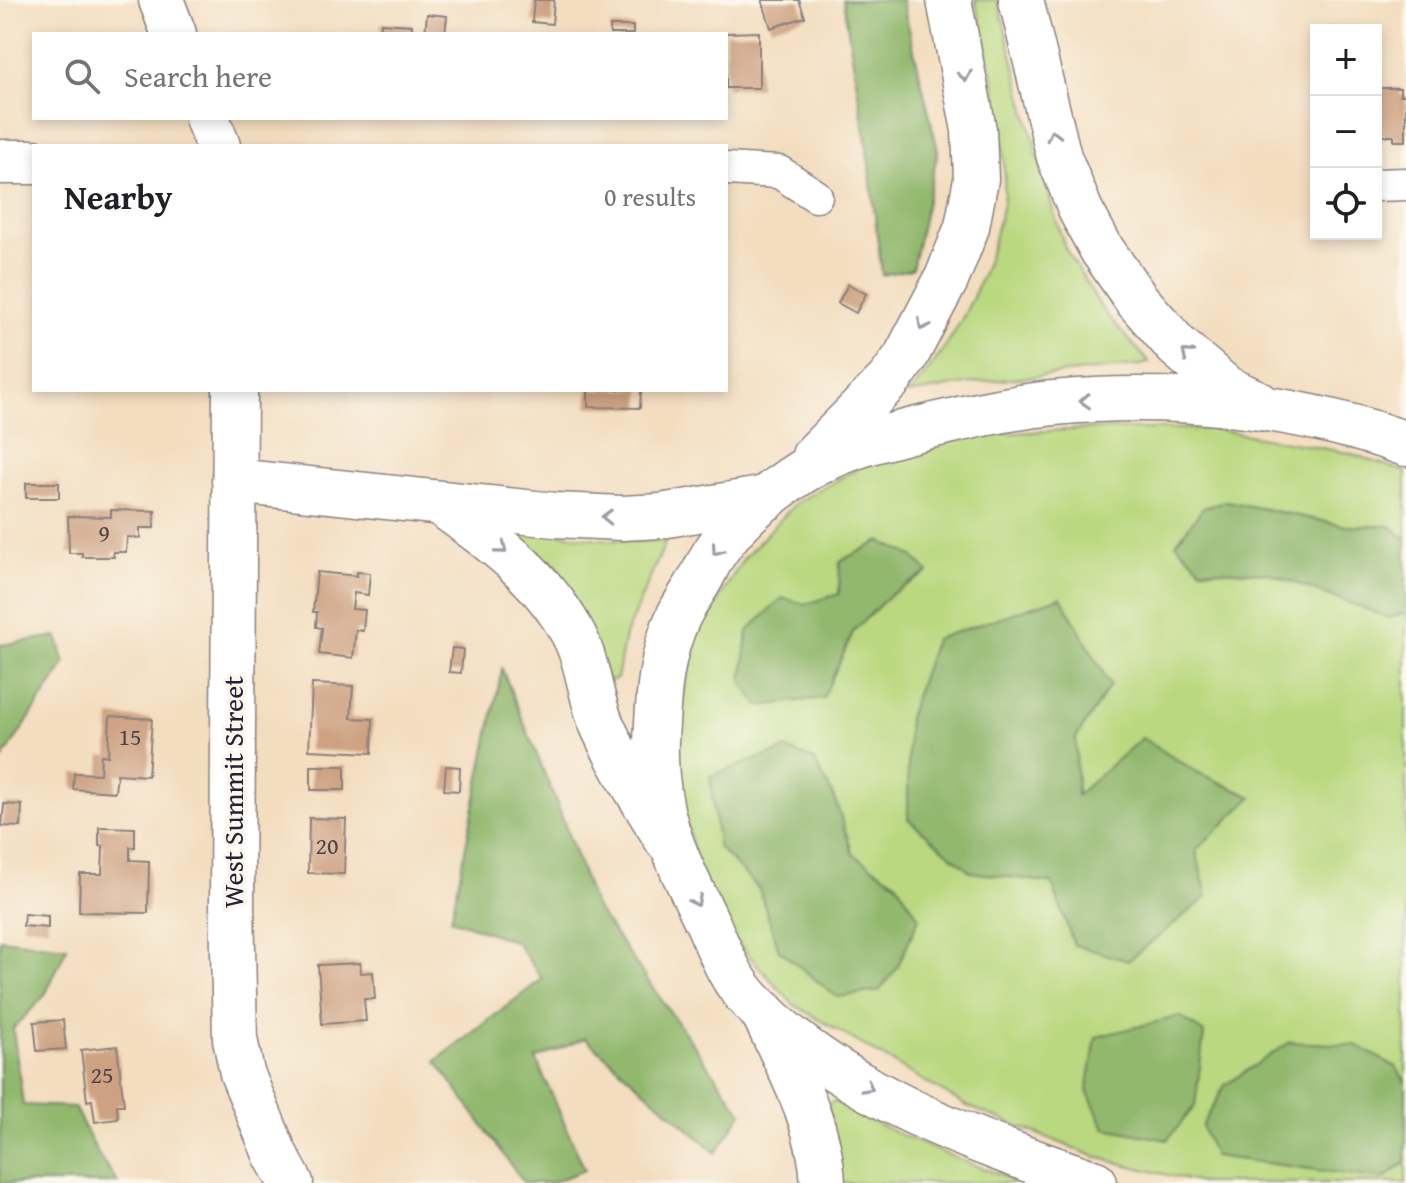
<!DOCTYPE html>
<meta charset="utf-8">
<style>
body{margin:0;font-family:"Gentium Book Plus",serif;background:#f6f6f6;color:#202124}
.controls{position:absolute;right:24px;top:24px;display:grid;overflow:hidden;border-radius:0px;box-shadow:0 4px 12px #0003}
.controls button{width:72px;height:72px;display:grid;place-items:center;padding:0;border:0;border-bottom:2px solid #e0e0e0;background:#fff;color:#202124;font:40px sans-serif}
.list{margin:0;padding:0;list-style:none}
h2{display:flex;justify-content:space-between;align-items:center;height:104px;margin:0;padding:0 32px;font-size:34px}
h2 small{font-size:26px;font-weight:400;color:#757577}
.icon{flex:none;width:44px;height:44px;fill:none;stroke:currentColor;stroke-width:2;stroke-linecap:round;stroke-linejoin:round}
.map{position:relative;flex:none;width:1406px;height:1183px;overflow:hidden}
.search{position:absolute;background:#fff;box-shadow:0 4px 12px #0003;left:32px;top:32px;width:696px;height:88px;display:flex;align-items:center;gap:20px;box-sizing:border-box;padding:0 28px;border-radius:0px;color:#757577;font-size:30px}
.panel{position:absolute;background:#fff;box-shadow:0 4px 12px #0003;left:32px;top:144px;width:696px;height:248px;border-radius:0px}
.map>svg:first-child{display:block}
</style>
<div class="map">
<svg width="1406" height="1183" viewBox="0 0 1406 1183">
<rect width="100%" height="100%" fill="#fbf7ec"/>
<filter id="ink" filterUnits="userSpaceOnUse"><feTurbulence type="fractalNoise" baseFrequency=".0125" numOctaves="2"/><feDisplacementMap in="SourceGraphic" scale="16" xChannelSelector="R" yChannelSelector="G"/><feConvolveMatrix kernelMatrix="1 2 1 2 8 2 1 2 1" color-interpolation-filters="sRGB"/></filter>
<filter id="wash" filterUnits="userSpaceOnUse"><feTurbulence type="fractalNoise" baseFrequency=".006" numOctaves="4" result="noise"/><feDisplacementMap in="SourceGraphic" scale="32" xChannelSelector="R" yChannelSelector="G"/><feGaussianBlur stdDeviation="1.8" result="paint"/><feColorMatrix in="noise" values="0 0 0 0 0 0 0 0 0 0 0 0 0 0 0 0 0 1.4 0 .05"/><feComposite in="paint" operator="in"/></filter>
<g filter="url(#wash)">
<rect width="100%" height="100%" fill="#f3ddbf"/>
<path fill="#b9d87f" stroke="#6e7d5d" stroke-width="2" fill-rule="evenodd" d="M 975,0 L 998,0 L 1043,177 L 1065,248 L 1104,312 L 1149,362 L 1142,365 L 972,383 L 909,394 C 952,345 984,287 998,223 C 1001,213 1004,203 1004,193 C 1007,129 991,62 975,0 Z
M 1088,429 L 1214,429 L 1349,453 L 1406,472 L 1406,539 L 1390,526 L 1346,526 L 1226,501 L 1202,569 L 1269,573 L 1389,618 L 1406,612 L 1406,1083 L 1396,1067 L 1383,1179 L 1406,1162 L 1406,1183 L 1200,1183 L 1099,1158 L 967,1106 L 793,1004 L 732,937 L 697,866 L 677,783 L 680,712 L 698,633 L 744,558 L 796,503 L 875,459 L 971,435 ZM 928,573 L 890,595 L 854,630 L 823,698 L 806,604 ZM 935,639 L 1110,685 L 1076,738 L 1076,796 L 1197,772 L 1252,797 L 1196,850 L 1074,945 L 1052,883 L 908,819 L 908,718 ZM 834,797 L 853,855 L 896,882 L 779,950 L 759,889 Z
M 501,522 C 556,534 610,544 666,541 L 625,635 L 617,679 L 608,681 Z
M 835,1101 C 895,1136 960,1161 1025,1183 L 841,1183 L 828,1105 Z"/>
<path fill="#92b86e" stroke="#5a6d54" stroke-width="2" d="M 843,0 L 902,0 L 938,151 L 912,269 L 882,275 L 866,141 Z
M 1226,501 L 1346,526 L 1390,526 L 1406,539 L 1406,612 L 1389,618 L 1269,573 L 1201,569 L 1176,543 L 1203,508 Z
M 880,541 L 913,556 L 928,572 L 890,595 L 854,630 L 823,698 L 759,706 L 742,682 L 748,631 L 782,598 L 806,604 L 839,594 L 840,561 Z
M 1061,597 L 1110,685 L 1076,738 L 1077,795 L 1142,738 L 1197,772 L 1252,797 L 1196,850 L 1207,897 L 1128,961 L 1074,945 L 1052,883 L 971,872 L 908,819 L 908,718 L 935,639 Z
M 57,636 L 65,664 L 0,763 L 0,645 Z
M 502,669 L 559,809 L 594,905 L 742,1113 L 716,1153 L 585,1038 L 536,1059 L 585,1170 L 550,1183 L 524,1183 L 436,1061 L 542,979 L 516,942 L 451,919 Z
M 786,749 L 814,760 L 834,797 L 853,854 L 896,882 L 919,918 L 897,968 L 879,991 L 837,997 L 779,950 L 759,889 L 718,847 L 710,776 Z
M 0,939 L 67,947 L 45,995 L 13,1029 L 23,1105 L 74,1107 L 98,1154 L 118,1183 L 0,1183 Z
M 1180,1016 L 1204,1033 L 1195,1106 L 1167,1140 L 1105,1128 L 1087,1091 L 1096,1037 Z
M 1290,1042 L 1356,1045 L 1396,1067 L 1406,1083 L 1406,1162 L 1383,1179 L 1214,1156 L 1202,1126 L 1225,1085 Z"/>
<g id="blocks">
<path fill="#cda181" d="M 534,0 L 554,0 L 552,24 L 532,22 Z
M 762,0 L 799,0 L 805,17 L 771,28 Z
M 427,14 L 447,16 L 445,34 L 425,34 Z
M 381,23 L 412,25 L 412,34 L 380,34 Z
M 610,26 L 633,26 L 633,34 L 610,34 Z
M 759,32 L 759,88 L 726,88 L 726,33 Z
M 1376,88 L 1400,88 L 1400,95 L 1406,95 L 1406,141 L 1394,141 L 1394,136 L 1376,136 Z
M 848,284 L 866,294 L 856,313 L 838,303 Z
M 588,390 L 641,390 L 640,408 L 588,407 Z
M 26,483 L 59,483 L 59,498 L 26,498 Z
M 111,510 L 155,511 L 154,528 L 140,528 L 140,538 L 127,537 L 126,552 L 113,552 L 114,557 L 82,557 L 82,553 L 69,553 L 68,516 L 111,517 Z
M 317,572 L 357,576 L 357,572 L 370,573 L 368,595 L 354,593 L 352,609 L 365,610 L 363,631 L 356,630 L 353,658 L 319,654 L 322,628 L 316,627 L 317,612 L 313,612 Z
M 452,648 L 463,649 L 461,673 L 449,672 Z
M 312,684 L 353,686 L 351,718 L 373,719 L 372,753 L 309,750 Z
M 110,716 L 152,719 L 148,776 L 117,774 L 115,792 L 73,789 L 74,773 L 100,774 L 101,755 L 108,756 Z
M 311,766 L 345,766 L 345,790 L 311,790 Z
M 446,766 L 460,767 L 459,791 L 444,790 Z
M 4,804 L 22,805 L 21,827 L 2,826 Z
M 309,818 L 346,819 L 344,874 L 308,873 Z
M 99,827 L 135,828 L 135,847 L 130,847 L 130,860 L 149,861 L 148,913 L 79,912 L 80,874 L 102,874 L 103,846 L 99,846 Z
M 24,914 L 48,916 L 48,928 L 23,926 Z
M 360,963 L 361,973 L 373,972 L 375,999 L 364,999 L 366,1021 L 322,1024 L 318,965 Z
M 63,1020 L 66,1049 L 37,1051 L 34,1022 Z
M 117,1046 L 124,1105 L 117,1105 L 118,1119 L 95,1122 L 92,1100 L 87,1101 L 81,1050 Z"/>
</g>
</g>
<g filter="url(#ink)">
<use href="#blocks" fill-opacity="0" stroke="#8a807d" stroke-width="2"/>
<g fill="none" stroke-linecap="round" stroke-linejoin="round">
<defs>
<path id="street" d="M 726,169 L 779,172 L 816,196
M 1376,185 L 1406,184"/>
<path id="secondary" d="M 161,0 L 174,34
M 207,118 L 218,146
M 0,162 L 34,162
M 235,390 L 232,903 L 235,1039 L 242,1073 L 275,1154 L 291,1183
M 234,481 L 555,515 L 622,518 L 661,516 L 767,498
M 441,504 C 492,540 541,576 571,630 C 588,659 589,693 601,723 C 619,764 644,802 667,840
M 763,1012 C 788,1067 820,1121 823,1183"/>
<path id="primary" d="M 1021,0 L 1059,157 L 1081,211 L 1102,250 L 1136,299 L 1177,346 L 1226,388 L 1258,403
M 814,456 L 889,380 L 905,358 L 947,278 L 967,227 L 976,179 L 974,130 L 949,0
M 1095,1183 C 978,1143 841,1094 753,1003 C 731,981 721,954 709,926 C 677,859 654,819 656,742 C 658,699 660,654 679,615 C 685,603 693,592 700,580 C 705,571 709,561 715,552 C 734,523 763,498 791,479 C 832,450 878,439 926,427 C 969,417 1010,407 1054,403 C 1170,392 1296,404 1406,444"/>
</defs>
<use href="#street" stroke="#8a807d" stroke-width="35"/>
<use href="#secondary" stroke="#8a807d" stroke-width="47"/>
<use href="#primary" stroke="#8a807d" stroke-width="47"/>
<use href="#street" stroke="#fff" stroke-width="32"/>
<use href="#secondary" stroke="#fff" stroke-width="44"/>
<use href="#primary" stroke="#fff" stroke-width="44"/>
</g>
<defs><path id="oneway-chevron" d="M-2-3.5L2.5 0L-2 3.5" fill="none" stroke-width="1.6" stroke-linecap="round" stroke-linejoin="round" transform="scale(2)"/></defs>
<g stroke="#9c9ca7">
<use href="#oneway-chevron" transform="translate(965 76) rotate(80)"/>
<use href="#oneway-chevron" transform="translate(1053 135) rotate(-104)"/>
<use href="#oneway-chevron" transform="translate(923 325) rotate(117)"/>
<use href="#oneway-chevron" transform="translate(1187 354) rotate(-139)"/>
<use href="#oneway-chevron" transform="translate(1085 401) rotate(177)"/>
<use href="#oneway-chevron" transform="translate(607 517) rotate(-178)"/>
<use href="#oneway-chevron" transform="translate(502 549) rotate(40)"/>
<use href="#oneway-chevron" transform="translate(717 550) rotate(125)"/>
<use href="#oneway-chevron" transform="translate(696 901) rotate(63)"/>
<use href="#oneway-chevron" transform="translate(868 1087) rotate(29)"/>
</g>
</g>
<g text-anchor="middle" stroke-width="7" stroke-linejoin="round" paint-order="stroke">
<g font-size="24" fill="#4d424c">
<text x="104" y="541">9</text>
<text x="130" y="745">15</text>
<text x="327" y="854">20</text>
<text x="102" y="1083">25</text>
</g>
<g font-size="28" fill="#22223b" stroke="#fbf7ec">
<text transform="translate(233 792) rotate(-90)" y="10">West Summit Street</text>
</g>
</g>
</svg>
<div class="controls">
<button>+</button>
<button>−</button>
<button><svg class="icon" aria-label="locate" viewBox="0 0 24 24"><circle cx="12" cy="12" r="6"/><path d="M12 2v4M12 18v4M2 12h4M18 12h4"/></svg></button>
</div>
<div class="search"><svg class="icon" aria-label="search" viewBox="0 0 24 24"><circle cx="10" cy="10" r="6"/><path d="M15 15l6 6"/></svg>Search here</div>
<section class="panel">
<h2>Nearby<small>0 results</small></h2>
<ul class="list">
</ul>
</section>
</div>
